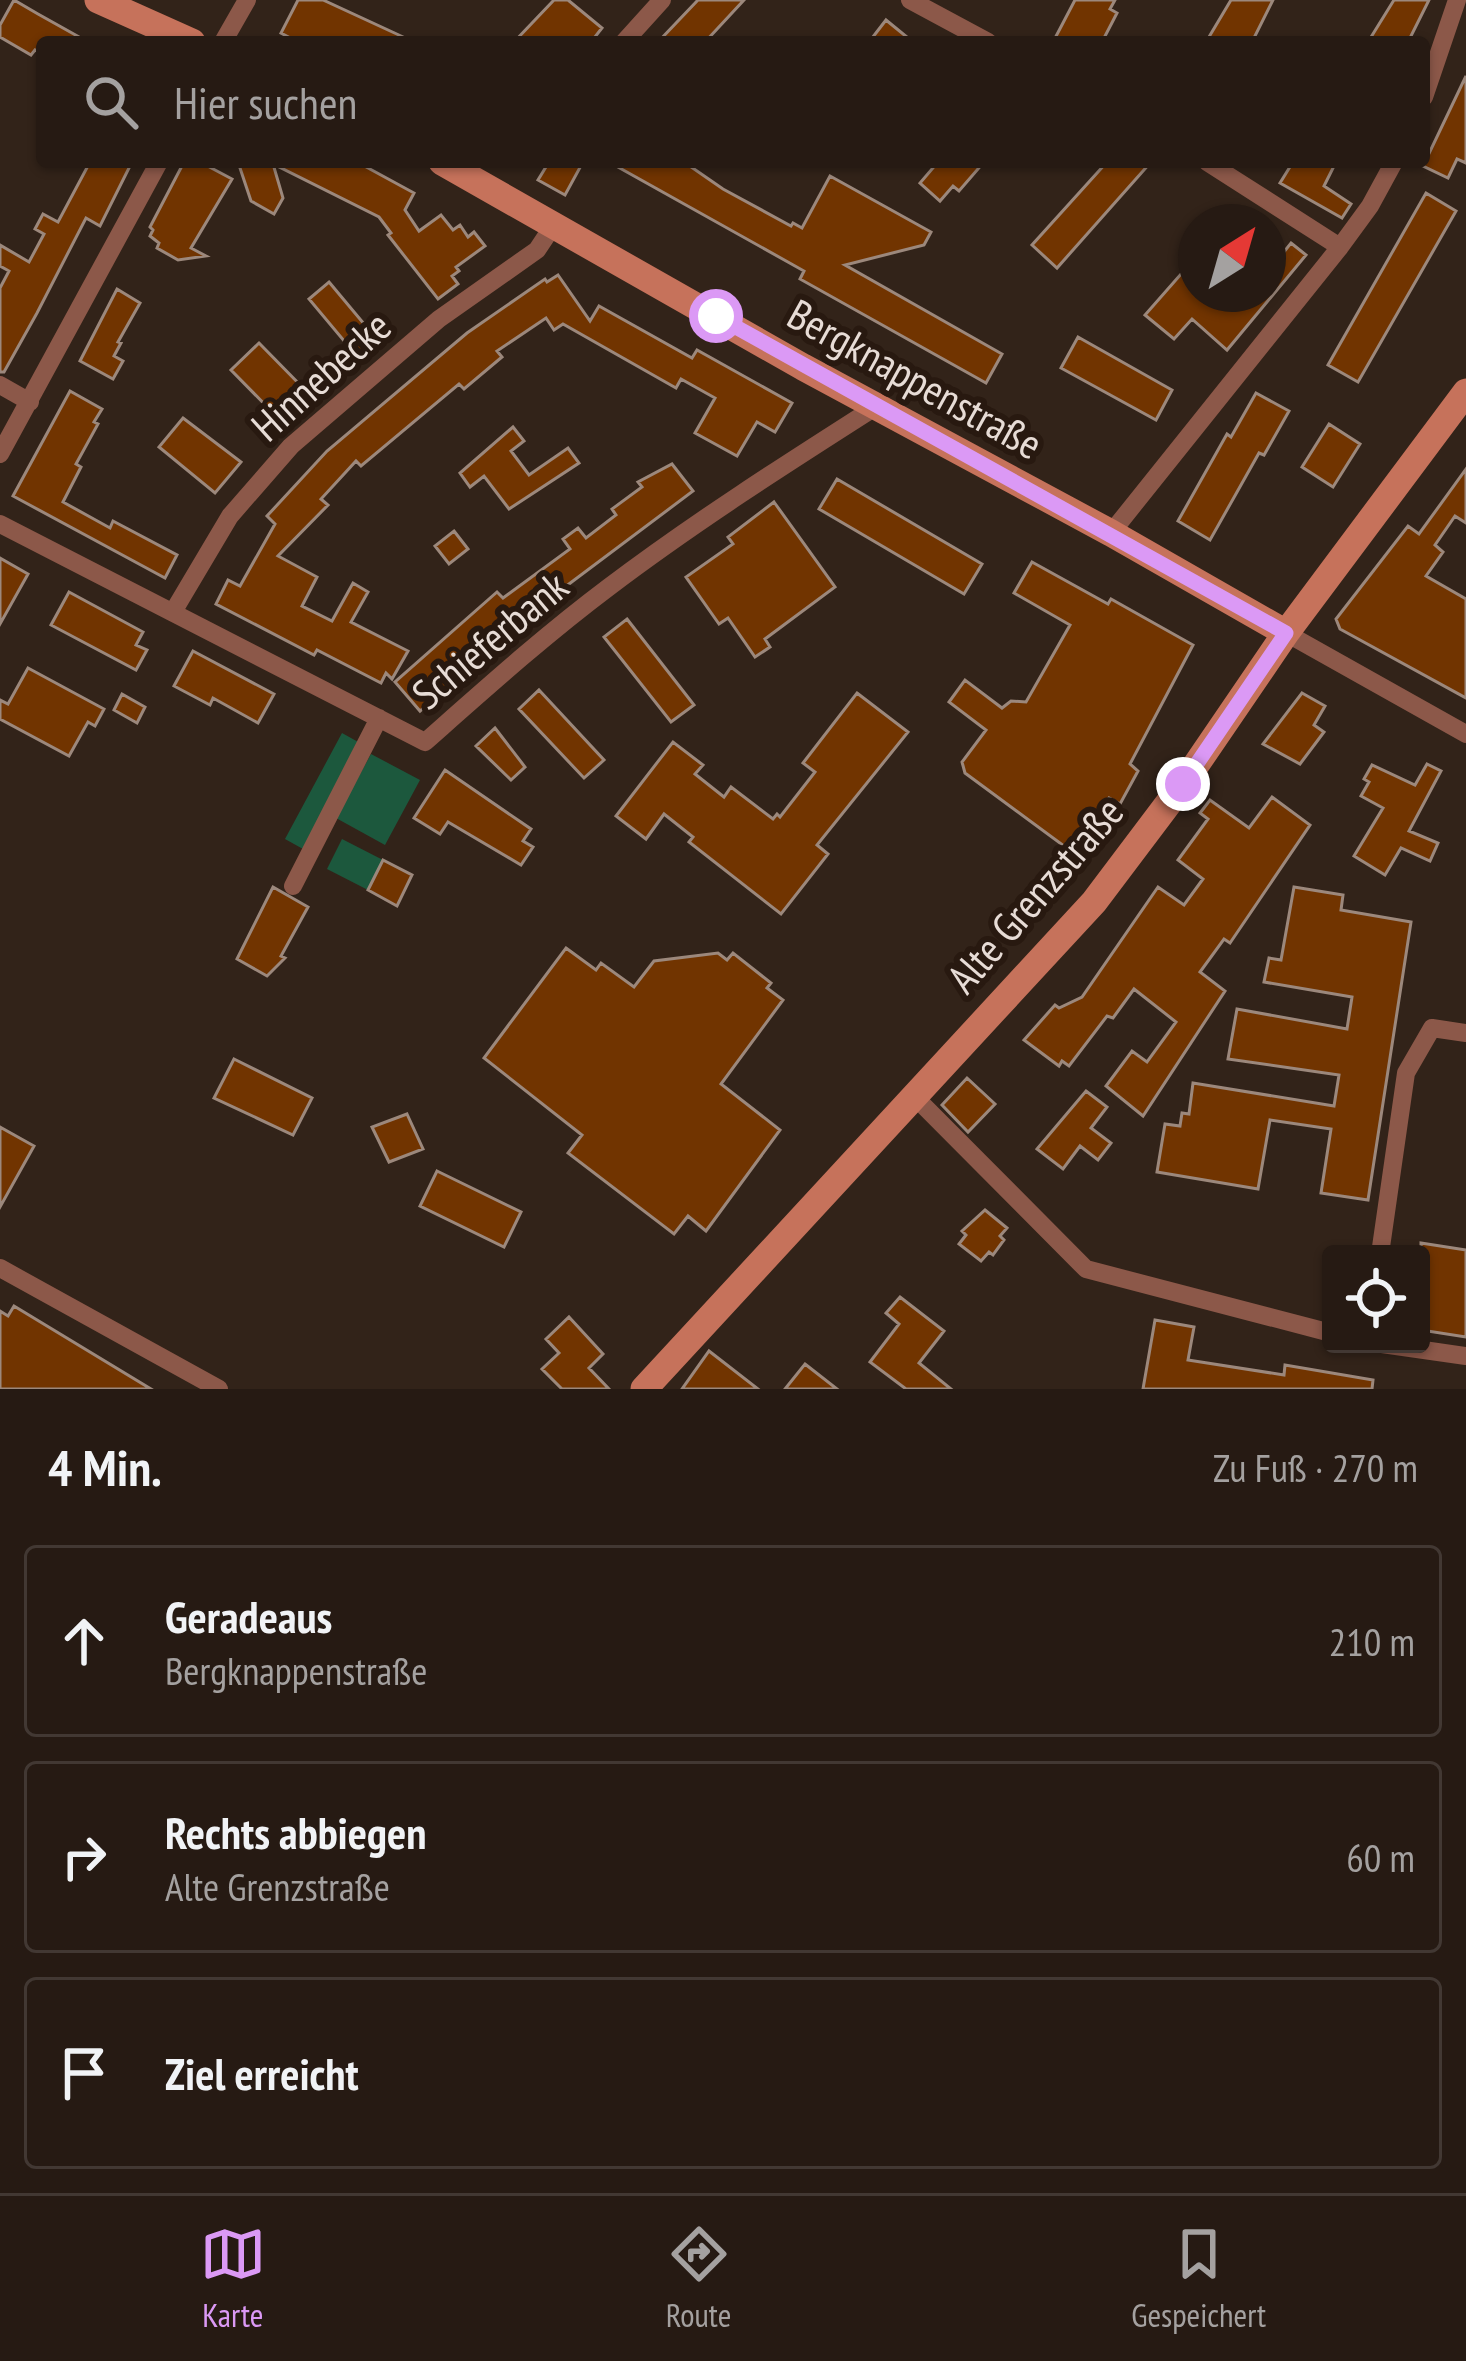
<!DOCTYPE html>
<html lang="de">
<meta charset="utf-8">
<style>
body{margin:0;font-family:"PT Sans Narrow",sans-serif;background:#322721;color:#f1f3f6}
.controls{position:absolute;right:36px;bottom:36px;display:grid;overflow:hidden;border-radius:12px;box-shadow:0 3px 9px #0004}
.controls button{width:108px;height:108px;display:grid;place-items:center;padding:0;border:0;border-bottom:3px solid #423833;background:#261a13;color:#f1f3f6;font:60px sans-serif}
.compass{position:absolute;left:1178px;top:204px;width:108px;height:108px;border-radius:50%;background:#261a13;box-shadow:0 3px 9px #0004;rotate:37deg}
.stop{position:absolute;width:36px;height:36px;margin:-27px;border:9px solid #db99f5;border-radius:50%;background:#fff}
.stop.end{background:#db99f5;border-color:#fff;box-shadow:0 3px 12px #0008}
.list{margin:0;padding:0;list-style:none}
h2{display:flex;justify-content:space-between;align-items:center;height:156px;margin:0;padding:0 48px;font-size:51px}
h2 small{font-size:39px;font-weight:400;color:#a4a1a0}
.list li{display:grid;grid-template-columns:78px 1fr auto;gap:36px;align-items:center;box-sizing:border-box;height:192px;margin:0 24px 24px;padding:0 24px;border:3px solid #423833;border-radius:12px}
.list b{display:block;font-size:45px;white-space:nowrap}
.list p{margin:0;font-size:39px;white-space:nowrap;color:#a4a1a0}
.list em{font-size:39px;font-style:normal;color:#a4a1a0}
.icon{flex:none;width:66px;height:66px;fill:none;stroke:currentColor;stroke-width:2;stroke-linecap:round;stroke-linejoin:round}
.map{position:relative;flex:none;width:1466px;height:1389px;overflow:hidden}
.search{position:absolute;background:#261a13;box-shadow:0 3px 9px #0004;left:36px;right:36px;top:36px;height:132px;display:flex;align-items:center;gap:30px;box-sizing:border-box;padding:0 42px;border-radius:12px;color:#a4a1a0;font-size:45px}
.sheet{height:804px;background:#261a13}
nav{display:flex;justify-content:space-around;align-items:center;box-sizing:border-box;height:168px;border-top:3px solid #423833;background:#261a13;font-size:33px;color:#a4a1a0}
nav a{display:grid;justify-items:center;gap:6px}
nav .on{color:#db99f5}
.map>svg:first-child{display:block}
</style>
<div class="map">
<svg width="1466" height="1389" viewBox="0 0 1466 1389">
<rect width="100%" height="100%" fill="#322319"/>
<path fill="#1c583d" d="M 342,733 L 360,743 L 303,849 L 285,839 Z
M 371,754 L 420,780 L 385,845 L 336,818 Z
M 342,839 L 383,860 L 368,890 L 327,869 Z"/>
<path fill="#713400" stroke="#9c887c" stroke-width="3" d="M 14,0 L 38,14 L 88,42 L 42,42 L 42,54 L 35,50 L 31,55 L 0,37 L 0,25 Z
M 298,0 L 323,0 L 414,42 L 298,42 L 281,33 Z
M 554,0 L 568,0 L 602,28 L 591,42 L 514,42 Z
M 698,0 L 744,0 L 705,42 L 658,42 Z
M 1075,0 L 1115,0 L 1110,9 L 1117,13 L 1102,42 L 1053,42 Z
M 1231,0 L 1273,0 L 1252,42 L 1206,42 Z
M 1394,0 L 1429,0 L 1408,42 L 1368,42 Z
M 886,20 L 913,42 L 869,42 Z
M 1466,76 L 1466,163 L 1457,159 L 1448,178 L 1423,166 Z
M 90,162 L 132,162 L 100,226 L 86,218 L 37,313 L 4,372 L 0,372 L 0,288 L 9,271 L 0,266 L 0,245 L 29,262 L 44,234 L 35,229 L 43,214 L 58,222 Z
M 184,162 L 200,162 L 232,179 L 191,248 L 206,256 L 178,260 L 157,248 L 159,243 L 150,236 L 153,230 L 150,227 Z
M 238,162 L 357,162 L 414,193 L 405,210 L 419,231 L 441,215 L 453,230 L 460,225 L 468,237 L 474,232 L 485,246 L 456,267 L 459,271 L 452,276 L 458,284 L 438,299 L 388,235 L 391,233 L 379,217 L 273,164 L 283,198 L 274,214 L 251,201 Z
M 549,162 L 583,162 L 565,195 L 538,180 Z
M 609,162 L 684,162 L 723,189 L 791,226 L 793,223 L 802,228 L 830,176 L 931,232 L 924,245 L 845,265 L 1002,354 L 986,383 L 800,279 L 804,271 Z
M 938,162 L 984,162 L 959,191 L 953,186 L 940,201 L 920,183 Z
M 1107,162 L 1151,162 L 1057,268 L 1032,245 Z
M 1293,162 L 1336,162 L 1324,186 L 1351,204 L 1342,218 L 1280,183 Z
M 1426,193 L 1456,211 L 1358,382 L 1328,365 Z
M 1291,243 L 1306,255 L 1227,350 L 1192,319 L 1174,339 L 1145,315 L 1196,257 L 1196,294 L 1268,294 L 1268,272 Z
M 558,275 L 590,321 L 599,306 L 692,358 L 697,350 L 792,403 L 775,432 L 757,422 L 737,456 L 695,433 L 715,398 L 681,379 L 676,388 L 563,324 L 554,330 L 546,318 L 497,351 L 502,357 L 464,389 L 459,384 L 361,466 L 356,461 L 321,499 L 328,505 L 278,556 L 317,577 L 302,606 L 332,621 L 353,583 L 368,592 L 351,622 L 408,651 L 392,679 L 386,673 L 381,683 L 317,650 L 314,655 L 216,604 L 228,580 L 240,586 L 275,524 L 267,516 L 327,451 L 467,333 L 545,279 L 547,282 Z
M 329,282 L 380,343 L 360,360 L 309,299 Z
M 117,289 L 140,303 L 118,342 L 121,343 L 114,356 L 123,361 L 113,379 L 80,361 Z
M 1078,337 L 1172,390 L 1156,420 L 1061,368 Z
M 259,343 L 309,394 L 297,406 L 303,412 L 291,425 L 284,418 L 281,421 L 231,370 Z
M 70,391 L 102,409 L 94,422 L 98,424 L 76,464 L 81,467 L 63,502 L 110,528 L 113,521 L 177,555 L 165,578 L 13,496 Z
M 1256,393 L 1289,411 L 1264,455 L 1259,453 L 1210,540 L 1178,521 L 1227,434 L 1231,437 Z
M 183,418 L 241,462 L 215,493 L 159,447 Z
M 1329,424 L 1360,444 L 1333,487 L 1302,467 Z
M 513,427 L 524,441 L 511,451 L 529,475 L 568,448 L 579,463 L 509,509 L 484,476 L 470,487 L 460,473 Z
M 672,464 L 693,491 L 529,614 L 420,711 L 395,682 L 497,592 L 503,598 L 570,549 L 563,539 L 578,528 L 586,538 L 616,515 L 612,509 L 642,487 L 638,482 Z
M 1466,469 L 1466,523 L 1455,516 L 1435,545 L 1443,552 L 1426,576 L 1466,599 L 1466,698 L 1340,629 L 1336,619 L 1408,526 L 1419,534 Z
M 837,479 L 982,564 L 964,594 L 819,509 Z
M 774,502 L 835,587 L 765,639 L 770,647 L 755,657 L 728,618 L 719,624 L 686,577 L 733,544 L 728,537 Z
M 454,531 L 468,549 L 449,564 L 435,546 Z
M 0,558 L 28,574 L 0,624 Z
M 1032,562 L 1108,604 L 1111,599 L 1193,645 L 1130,764 L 1138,771 L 1120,804 L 1109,798 L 1068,849 L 965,773 L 962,762 L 986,730 L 949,702 L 965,680 L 1002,708 L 1011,701 L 1026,702 L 1070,625 L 1014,593 Z
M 69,592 L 143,632 L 136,645 L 147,650 L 136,670 L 51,625 Z
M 627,619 L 694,705 L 671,722 L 604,637 Z
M 193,651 L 274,694 L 258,723 L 213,698 L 210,705 L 174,686 Z
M 28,668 L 104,709 L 95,726 L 88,722 L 69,756 L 0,719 L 0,700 L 8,704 Z
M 539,690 L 604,760 L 584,778 L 519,709 Z
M 857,693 L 908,732 L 817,845 L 828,854 L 781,914 L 689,842 L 693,837 L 664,814 L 646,839 L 616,816 L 673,742 L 703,765 L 695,774 L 724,797 L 731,787 L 773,819 L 777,814 L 780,817 L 815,772 L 803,763 Z
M 1302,693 L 1325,706 L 1314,725 L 1324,732 L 1300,764 L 1263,744 Z
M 122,694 L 145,707 L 137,723 L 114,710 Z
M 495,728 L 525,767 L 511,780 L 476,746 Z
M 1427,764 L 1441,771 L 1409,831 L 1438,843 L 1430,861 L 1401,848 L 1385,875 L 1354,856 L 1383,808 L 1361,796 L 1369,782 L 1364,779 L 1372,765 L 1415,785 Z
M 445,770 L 531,829 L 523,841 L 533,847 L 521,865 L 448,822 L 440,834 L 414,818 Z
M 1272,797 L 1310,825 L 1230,943 L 1224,939 L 1200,972 L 1225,991 L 1143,1116 L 1106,1086 L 1132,1051 L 1147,1062 L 1176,1022 L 1134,989 L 1113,1018 L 1107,1016 L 1069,1066 L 1062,1061 L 1059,1066 L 1024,1040 L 1055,1005 L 1059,1008 L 1082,997 L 1158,887 L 1184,905 L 1203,879 L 1178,860 L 1208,819 L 1200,813 L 1210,800 L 1249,828 Z
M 383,860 L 412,875 L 397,906 L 368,890 Z
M 273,887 L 308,907 L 281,956 L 285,958 L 267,976 L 237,959 Z
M 1294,887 L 1343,895 L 1341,910 L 1411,922 L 1368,1200 L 1321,1193 L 1331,1129 L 1270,1120 L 1258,1189 L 1157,1172 L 1165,1124 L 1180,1126 L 1182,1113 L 1189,1114 L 1193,1083 L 1334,1106 L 1339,1075 L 1228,1059 L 1237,1009 L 1347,1029 L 1352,997 L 1264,982 L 1269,958 L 1281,960 Z
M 566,948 L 596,970 L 601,963 L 634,987 L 654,961 L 718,953 L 727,960 L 733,953 L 771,983 L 767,988 L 783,1000 L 721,1084 L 780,1130 L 706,1231 L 688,1216 L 674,1234 L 568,1153 L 582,1135 L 484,1058 Z
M 234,1059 L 312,1098 L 293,1135 L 214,1098 Z
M 967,1078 L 995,1104 L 968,1132 L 942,1105 Z
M 1086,1091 L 1107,1107 L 1091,1128 L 1111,1143 L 1098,1160 L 1080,1146 L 1063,1169 L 1037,1149 Z
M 407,1114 L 423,1149 L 389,1162 L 372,1127 Z
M 0,1127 L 34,1146 L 0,1207 Z
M 437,1171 L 521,1212 L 504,1247 L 420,1206 Z
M 985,1210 L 1007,1228 L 1000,1236 L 1004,1240 L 993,1255 L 989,1252 L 981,1261 L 959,1244 L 966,1235 L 962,1231 Z
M 1421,1243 L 1466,1250 L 1466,1337 L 1421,1330 Z
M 900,1297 L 944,1331 L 919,1363 L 951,1389 L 906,1389 L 870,1362 L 899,1324 L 886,1313 Z
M 14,1306 L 151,1389 L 0,1389 L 0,1311 L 8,1316 Z
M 569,1317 L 603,1354 L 589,1368 L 609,1389 L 562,1389 L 542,1369 L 559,1353 L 546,1339 Z
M 1155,1320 L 1194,1327 L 1188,1360 L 1284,1375 L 1285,1365 L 1373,1380 L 1372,1389 L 1143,1389 Z
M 709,1351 L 758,1389 L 682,1389 Z
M 805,1364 L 837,1389 L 785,1389 Z"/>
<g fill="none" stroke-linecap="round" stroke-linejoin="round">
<path stroke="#8c5849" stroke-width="18" d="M 910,0 L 988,42
M 223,42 L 247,0
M 624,42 L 662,0
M 1424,97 L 1457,0
M 1207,162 L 1340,247
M 0,385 L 30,402
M 0,454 L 159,162
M 0,524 L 425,742 C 485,689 545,635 609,587 C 695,522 786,464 877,406
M 1111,533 L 1340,247 L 1370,206 L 1394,162
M 173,612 L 230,516 L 291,446 L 439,319 L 537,250 L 553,226
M 1286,633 L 1466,734
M 293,886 L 379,718
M 914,1096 L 1086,1269 L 1331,1333
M 1380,1254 L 1406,1073 L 1432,1028 L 1466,1033
M 0,1268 L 219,1389
M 1382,1344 L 1466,1356"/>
<path stroke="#c6725b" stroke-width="27" d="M 98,0 L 192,42
M 442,162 L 803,367 L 1111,533 L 1286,633
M 644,1389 L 1094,902 L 1183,784 L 1286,633 L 1466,392"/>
</g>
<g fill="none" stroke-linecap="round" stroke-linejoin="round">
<path stroke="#db99f5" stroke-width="15" d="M 716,316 L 1286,633 L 1183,784"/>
</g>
<g text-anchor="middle" stroke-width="12" stroke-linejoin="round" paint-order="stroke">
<g font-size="42" fill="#e7dcd6" stroke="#281910">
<text transform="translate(321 376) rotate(-42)" y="15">Hinnebecke</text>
<text transform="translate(915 379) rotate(29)" y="15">Bergknappenstraße</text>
<text transform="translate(490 640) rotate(-40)" y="15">Schieferbank</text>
<text transform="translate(1035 895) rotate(-49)" y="15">Alte Grenzstraße</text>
</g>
</g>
</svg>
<div class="controls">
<button><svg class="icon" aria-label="locate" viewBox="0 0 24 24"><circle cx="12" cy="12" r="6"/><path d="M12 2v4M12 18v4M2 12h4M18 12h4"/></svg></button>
</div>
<svg class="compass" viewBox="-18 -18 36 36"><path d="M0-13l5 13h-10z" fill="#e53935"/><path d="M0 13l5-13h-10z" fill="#a4a1a0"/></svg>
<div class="stop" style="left:716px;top:316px"></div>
<div class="stop end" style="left:1183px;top:784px"></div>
<div class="search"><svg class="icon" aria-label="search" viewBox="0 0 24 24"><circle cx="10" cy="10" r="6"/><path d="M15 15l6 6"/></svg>Hier suchen</div>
</div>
<section class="sheet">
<h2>4 Min.<small>Zu Fuß · 270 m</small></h2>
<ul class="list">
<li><svg class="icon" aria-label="ahead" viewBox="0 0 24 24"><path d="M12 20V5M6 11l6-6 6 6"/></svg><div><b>Geradeaus</b><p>Bergknappenstraße</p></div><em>210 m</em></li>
<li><svg class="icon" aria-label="right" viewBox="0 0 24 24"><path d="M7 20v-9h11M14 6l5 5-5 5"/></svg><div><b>Rechts abbiegen</b><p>Alte Grenzstraße</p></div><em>60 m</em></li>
<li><svg class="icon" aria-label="arrive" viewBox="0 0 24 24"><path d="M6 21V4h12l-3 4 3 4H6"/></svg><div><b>Ziel erreicht</b></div></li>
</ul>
</section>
<nav>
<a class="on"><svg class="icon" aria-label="map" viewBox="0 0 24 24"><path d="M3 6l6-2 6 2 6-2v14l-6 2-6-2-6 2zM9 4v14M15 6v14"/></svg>Karte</a>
<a><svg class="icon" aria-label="directions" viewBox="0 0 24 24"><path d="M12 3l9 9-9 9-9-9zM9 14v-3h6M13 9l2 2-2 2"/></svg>Route</a>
<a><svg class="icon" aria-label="saved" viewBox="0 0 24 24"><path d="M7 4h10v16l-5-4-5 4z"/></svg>Gespeichert</a>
</nav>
